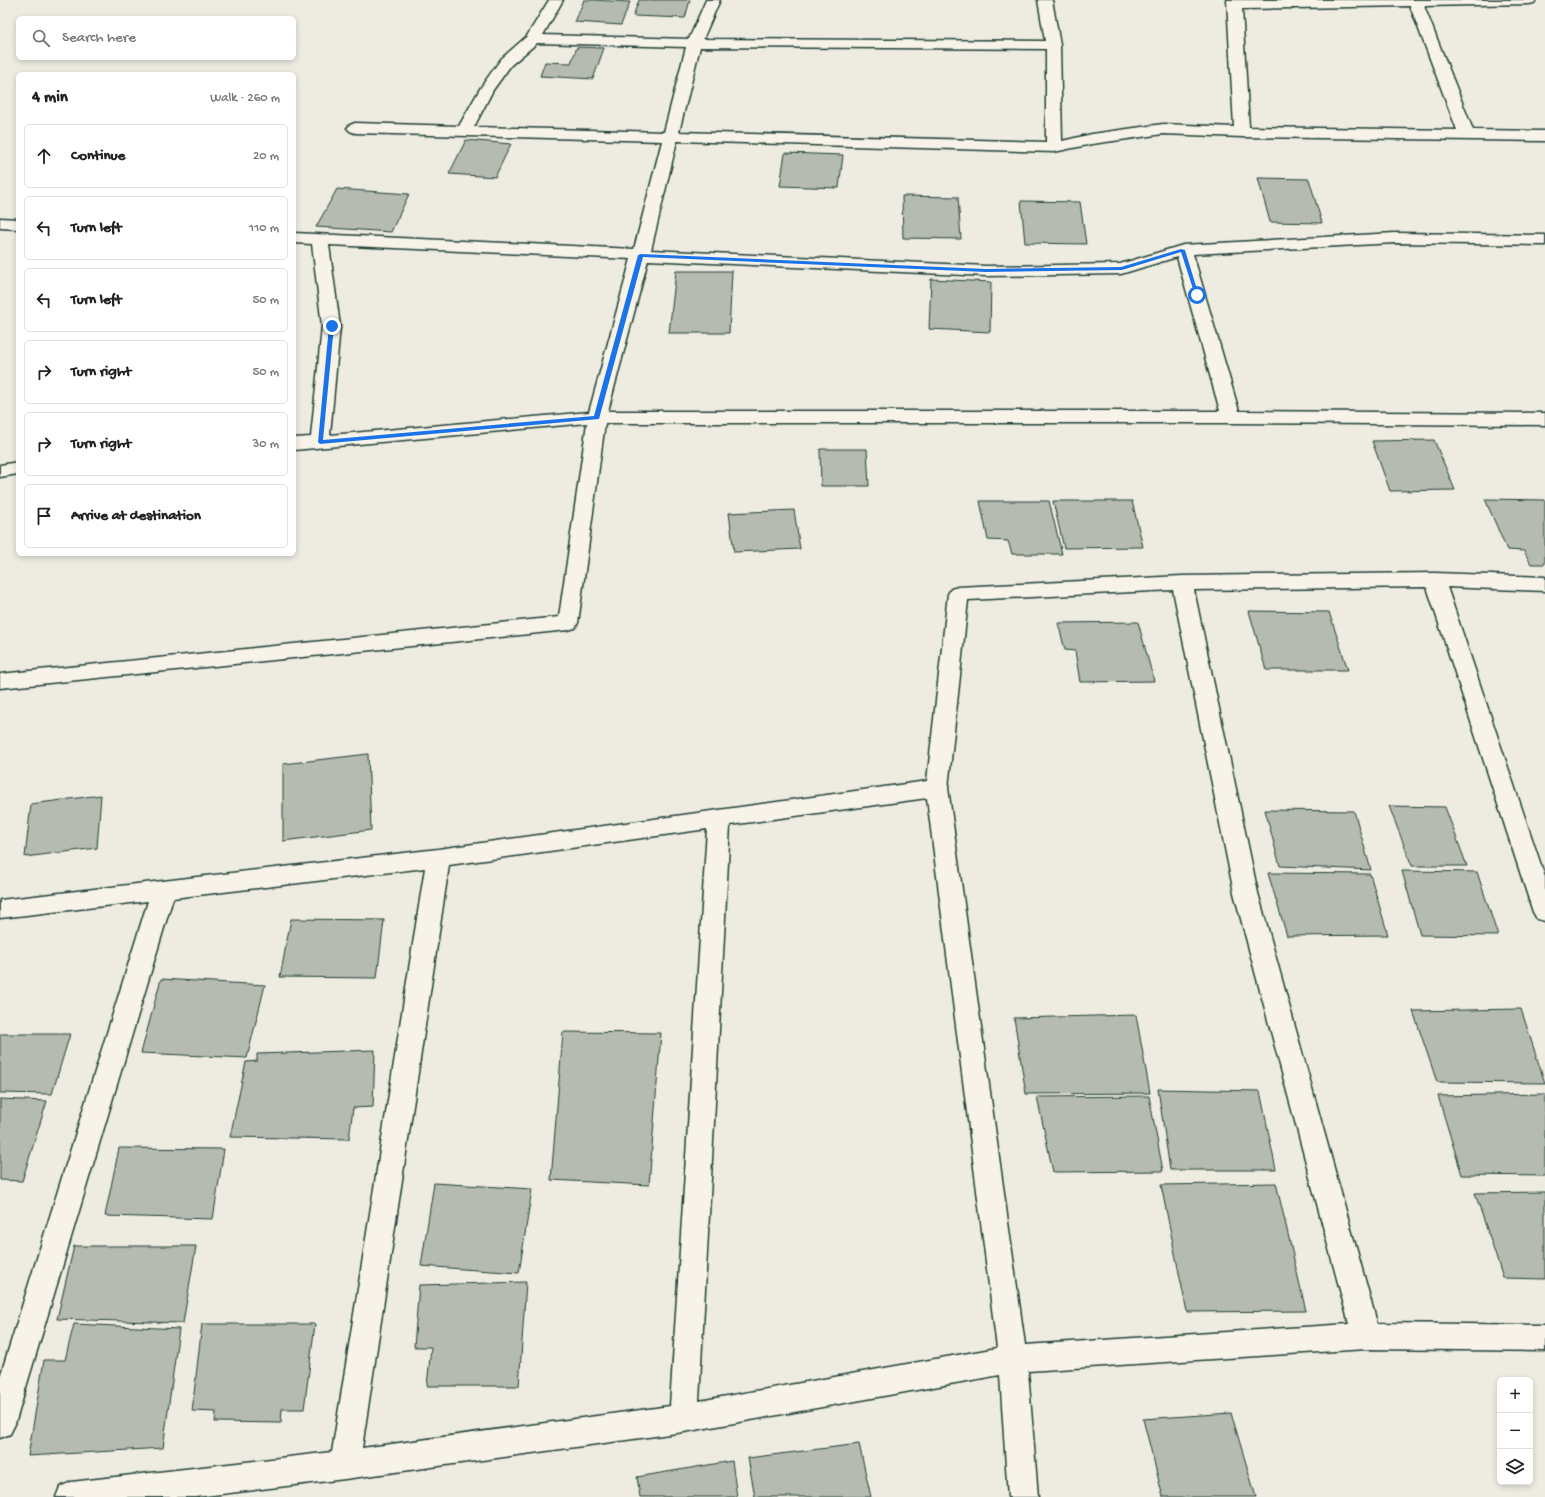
<!DOCTYPE html>
<meta charset="utf-8">
<style>
body{margin:0;font-family:"Gochi Hand",sans-serif;background:#f6f6f6;color:#222}
.controls{position:absolute;right:12px;bottom:12px;display:grid;overflow:hidden;border-radius:6px;box-shadow:0 2px 6px #0003}
.controls button{width:36px;height:36px;display:grid;place-items:center;padding:0;border:0;border-bottom:1px solid #e0e0e0;background:#fff;color:#222;font:20px sans-serif}
.stop{position:absolute;width:12px;height:12px;margin:-9px;border:3px solid #1a73e8;border-radius:50%;background:#fff}
.stop.end{background:#1a73e8;border-color:#fff;box-shadow:0 1px 4px #0008}
.list{margin:0;padding:0;list-style:none}
h2{display:flex;justify-content:space-between;align-items:center;height:52px;margin:0;padding:0 16px;font-size:17px}
h2 small{font-size:13px;font-weight:400;color:#767676}
.list li{display:grid;grid-template-columns:26px 1fr auto;gap:12px;align-items:center;box-sizing:border-box;height:64px;margin:0 8px 8px;padding:0 8px;border:1px solid #e0e0e0;border-radius:6px}
.list b{display:block;font-size:15px;white-space:nowrap}
.list em{font-size:13px;font-style:normal;color:#767676}
.icon{flex:none;width:22px;height:22px;fill:none;stroke:currentColor;stroke-width:2;stroke-linecap:round;stroke-linejoin:round}
.map{position:relative;flex:none;width:1545px;height:1497px;overflow:hidden}
.search{position:absolute;background:#fff;box-shadow:0 2px 6px #0003;left:16px;top:16px;width:280px;height:44px;display:flex;align-items:center;gap:10px;box-sizing:border-box;padding:0 14px;border-radius:6px;color:#767676;font-size:15px}
.panel{position:absolute;background:#fff;box-shadow:0 2px 6px #0003;left:16px;top:72px;width:280px;height:484px;border-radius:6px}
.map>svg:first-child{display:block}
</style>
<div class="map">
<svg width="1545" height="1497" viewBox="0 0 1545 1497">
<rect width="100%" height="100%" fill="#eeece1"/>
<filter id="ink" filterUnits="userSpaceOnUse"><feTurbulence type="fractalNoise" baseFrequency=".025" numOctaves="2"/><feDisplacementMap in="SourceGraphic" scale="8" xChannelSelector="R" yChannelSelector="G"/><feConvolveMatrix kernelMatrix="1 2 1 2 8 2 1 2 1" color-interpolation-filters="sRGB"/></filter>
<g filter="url(#ink)">
<path fill="#b5bbb0" stroke="#1f3d34" d="M 584,0 L 592,0 L 630,2 L 621,25 L 575,22 Z
M 639,0 L 690,0 L 685,18 L 633,16 Z
M 577,47 L 604,48 L 593,79 L 540,76 L 545,62 L 571,63 Z
M 466,140 L 511,144 L 495,177 L 449,174 Z
M 785,153 L 843,155 L 839,188 L 780,186 Z
M 1258,178 L 1309,179 L 1322,223 L 1270,222 Z
M 337,189 L 409,194 L 391,232 L 316,227 Z
M 902,196 L 958,197 L 961,239 L 903,238 Z
M 1021,201 L 1080,202 L 1086,244 L 1025,243 Z
M 676,271 L 732,271 L 729,333 L 669,333 Z
M 931,279 L 991,282 L 990,332 L 929,329 Z
M 1434,440 L 1455,490 L 1390,491 L 1372,441 Z
M 820,449 L 867,449 L 869,486 L 821,486 Z
M 1485,499 L 1545,500 L 1545,564 L 1531,564 L 1524,551 L 1507,550 Z
M 980,501 L 1049,501 L 1062,554 L 1012,554 L 1008,541 L 988,540 Z
M 1053,501 L 1132,501 L 1143,547 L 1064,548 Z
M 794,510 L 800,549 L 734,552 L 729,513 Z
M 1249,611 L 1329,612 L 1348,670 L 1266,670 Z
M 1138,622 L 1154,681 L 1080,682 L 1075,651 L 1065,650 L 1058,623 Z
M 368,754 L 371,830 L 283,841 L 283,764 Z
M 101,795 L 97,848 L 25,857 L 31,804 Z
M 1389,806 L 1445,807 L 1467,866 L 1412,866 Z
M 1265,810 L 1354,811 L 1371,870 L 1280,866 Z
M 1402,871 L 1477,872 L 1498,936 L 1420,935 Z
M 1268,873 L 1370,874 L 1388,935 L 1287,936 Z
M 291,919 L 384,920 L 377,978 L 280,977 Z
M 161,979 L 265,985 L 247,1058 L 141,1053 Z
M 1521,1009 L 1545,1083 L 1437,1082 L 1413,1011 Z
M 1136,1015 L 1150,1093 L 1026,1094 L 1014,1018 Z
M 563,1032 L 661,1033 L 649,1185 L 551,1180 Z
M 0,1034 L 70,1034 L 52,1094 L 0,1093 Z
M 375,1050 L 373,1107 L 353,1108 L 349,1139 L 230,1137 L 246,1062 L 257,1061 L 257,1054 Z
M 1158,1089 L 1260,1091 L 1276,1170 L 1170,1170 Z
M 1545,1094 L 1545,1176 L 1462,1175 L 1438,1096 Z
M 1149,1096 L 1163,1171 L 1053,1172 L 1037,1097 Z
M 0,1099 L 47,1101 L 22,1181 L 0,1180 Z
M 119,1148 L 224,1149 L 213,1219 L 105,1216 Z
M 434,1183 L 532,1189 L 519,1273 L 421,1266 Z
M 1276,1183 L 1306,1311 L 1187,1312 L 1161,1185 Z
M 1545,1192 L 1545,1279 L 1503,1278 L 1475,1193 Z
M 74,1246 L 196,1246 L 183,1323 L 57,1319 Z
M 526,1282 L 519,1386 L 427,1386 L 431,1347 L 414,1347 L 419,1285 Z
M 74,1324 L 179,1329 L 163,1448 L 28,1456 L 44,1360 L 65,1360 Z
M 202,1324 L 315,1324 L 304,1409 L 282,1409 L 281,1423 L 215,1422 L 216,1412 L 192,1411 Z
M 1231,1413 L 1256,1497 L 1163,1497 L 1143,1419 Z
M 859,1444 L 871,1497 L 755,1497 L 748,1458 Z
M 732,1461 L 737,1497 L 640,1497 L 637,1477 Z"/>
<g fill="none" stroke-linecap="round" stroke-linejoin="round">
<defs>
<path id="minor" d="M 549,0 L 563,0 L 543,35 L 689,39 L 706,0 L 720,0 L 703,39 L 1045,41 L 1038,0 L 1052,0 L 1060,45 L 1062,141 L 1092,134 L 1163,124 L 1234,127 L 1227,0 L 1536,0 L 1534,3 L 1529,4 L 1424,6 L 1473,130 L 1545,131 L 1545,141 L 1242,137 L 1163,134 L 1092,144 L 1054,152 L 677,141 L 651,250 L 986,266 L 1120,264 L 1183,245 L 1395,233 L 1545,235 L 1545,245 L 1395,243 L 1193,254 L 1239,411 L 1545,413 L 1545,425 L 1231,423 L 605,423 L 578,623 L 575,628 L 568,630 L 0,688 L 0,674 L 559,617 L 587,423 L 294,450 L 294,438 L 311,437 L 322,326 L 312,244 L 294,243 L 294,233 L 634,249 L 662,141 L 355,133 L 350,131 L 347,128 L 350,125 L 355,123 L 459,126 L 481,87 L 501,59 L 527,36 ZM 1410,6 L 1457,130 L 1249,127 L 1242,9 ZM 537,43 L 686,47 L 664,132 L 474,127 L 493,90 L 511,65 ZM 700,47 L 1046,49 L 1046,142 L 679,132 ZM 329,245 L 631,259 L 589,412 L 330,435 L 340,326 ZM 1177,257 L 1220,411 L 608,411 L 648,260 L 986,276 L 1121,274 Z
M 0,218 L 18,219 L 18,229 L 0,228 Z
M 18,462 L 18,474 L 0,477 L 0,465 Z
M 1435,573 L 1545,577 L 1545,591 L 1447,587 L 1545,877 L 1545,921 L 1537,919 L 1533,912 L 1427,587 L 1194,590 L 1258,893 L 1377,1323 L 1545,1325 L 1545,1351 L 1366,1349 L 1028,1371 L 1038,1497 L 1008,1497 L 1000,1375 L 684,1432 L 345,1479 L 196,1497 L 56,1497 L 60,1487 L 71,1482 L 332,1452 L 425,868 L 173,898 L 15,1424 L 10,1434 L 0,1438 L 0,1377 L 148,901 L 0,918 L 0,900 L 438,849 L 927,781 L 948,594 L 951,589 L 958,587 L 1182,576 ZM 1173,590 L 1234,893 L 1349,1324 L 1025,1345 L 948,788 L 968,600 ZM 927,798 L 997,1348 L 699,1401 L 730,825 ZM 707,829 L 670,1406 L 362,1448 L 449,865 Z"/>
</defs>
<use href="#minor" stroke="#1f3d34" stroke-width="3"/>
<use href="#minor" fill="#f7f3e8" fill-rule="evenodd"/>
</g>
</g>
<path fill="#1a73e8" d="M 1181,249 L 1185,250 L 1199,296 L 1195,295 L 1181,252 L 1122,270 L 986,272 L 643,257 L 599,419 L 320,444 L 318,442 L 329,326 L 332,325 L 334,326 L 323,440 L 594,416 L 638,255 L 641,254 L 986,269 L 1121,267 Z"/>
</svg>
<div class="controls">
<button>+</button>
<button>−</button>
<button><svg class="icon" aria-label="layers" viewBox="0 0 24 24"><path d="M12 4l9 5-9 5-9-5zM3 14l9 5 9-5"/></svg></button>
</div>
<div class="stop" style="left:1197px;top:295px"></div>
<div class="stop end" style="left:332px;top:326px"></div>
<div class="search"><svg class="icon" aria-label="search" viewBox="0 0 24 24"><circle cx="10" cy="10" r="6"/><path d="M15 15l6 6"/></svg>Search here</div>
<section class="panel">
<h2>4 min<small>Walk · 260 m</small></h2>
<ul class="list">
<li><svg class="icon" aria-label="ahead" viewBox="0 0 24 24"><path d="M12 20V5M6 11l6-6 6 6"/></svg><div><b>Continue</b></div><em>20 m</em></li>
<li><svg class="icon" aria-label="left" viewBox="0 0 24 24"><path d="M17 20v-9H6M10 6l-5 5 5 5"/></svg><div><b>Turn left</b></div><em>110 m</em></li>
<li><svg class="icon" aria-label="left" viewBox="0 0 24 24"><path d="M17 20v-9H6M10 6l-5 5 5 5"/></svg><div><b>Turn left</b></div><em>50 m</em></li>
<li><svg class="icon" aria-label="right" viewBox="0 0 24 24"><path d="M7 20v-9h11M14 6l5 5-5 5"/></svg><div><b>Turn right</b></div><em>50 m</em></li>
<li><svg class="icon" aria-label="right" viewBox="0 0 24 24"><path d="M7 20v-9h11M14 6l5 5-5 5"/></svg><div><b>Turn right</b></div><em>30 m</em></li>
<li><svg class="icon" aria-label="arrive" viewBox="0 0 24 24"><path d="M6 21V4h12l-3 4 3 4H6"/></svg><div><b>Arrive at destination</b></div></li>
</ul>
</section>
</div>
